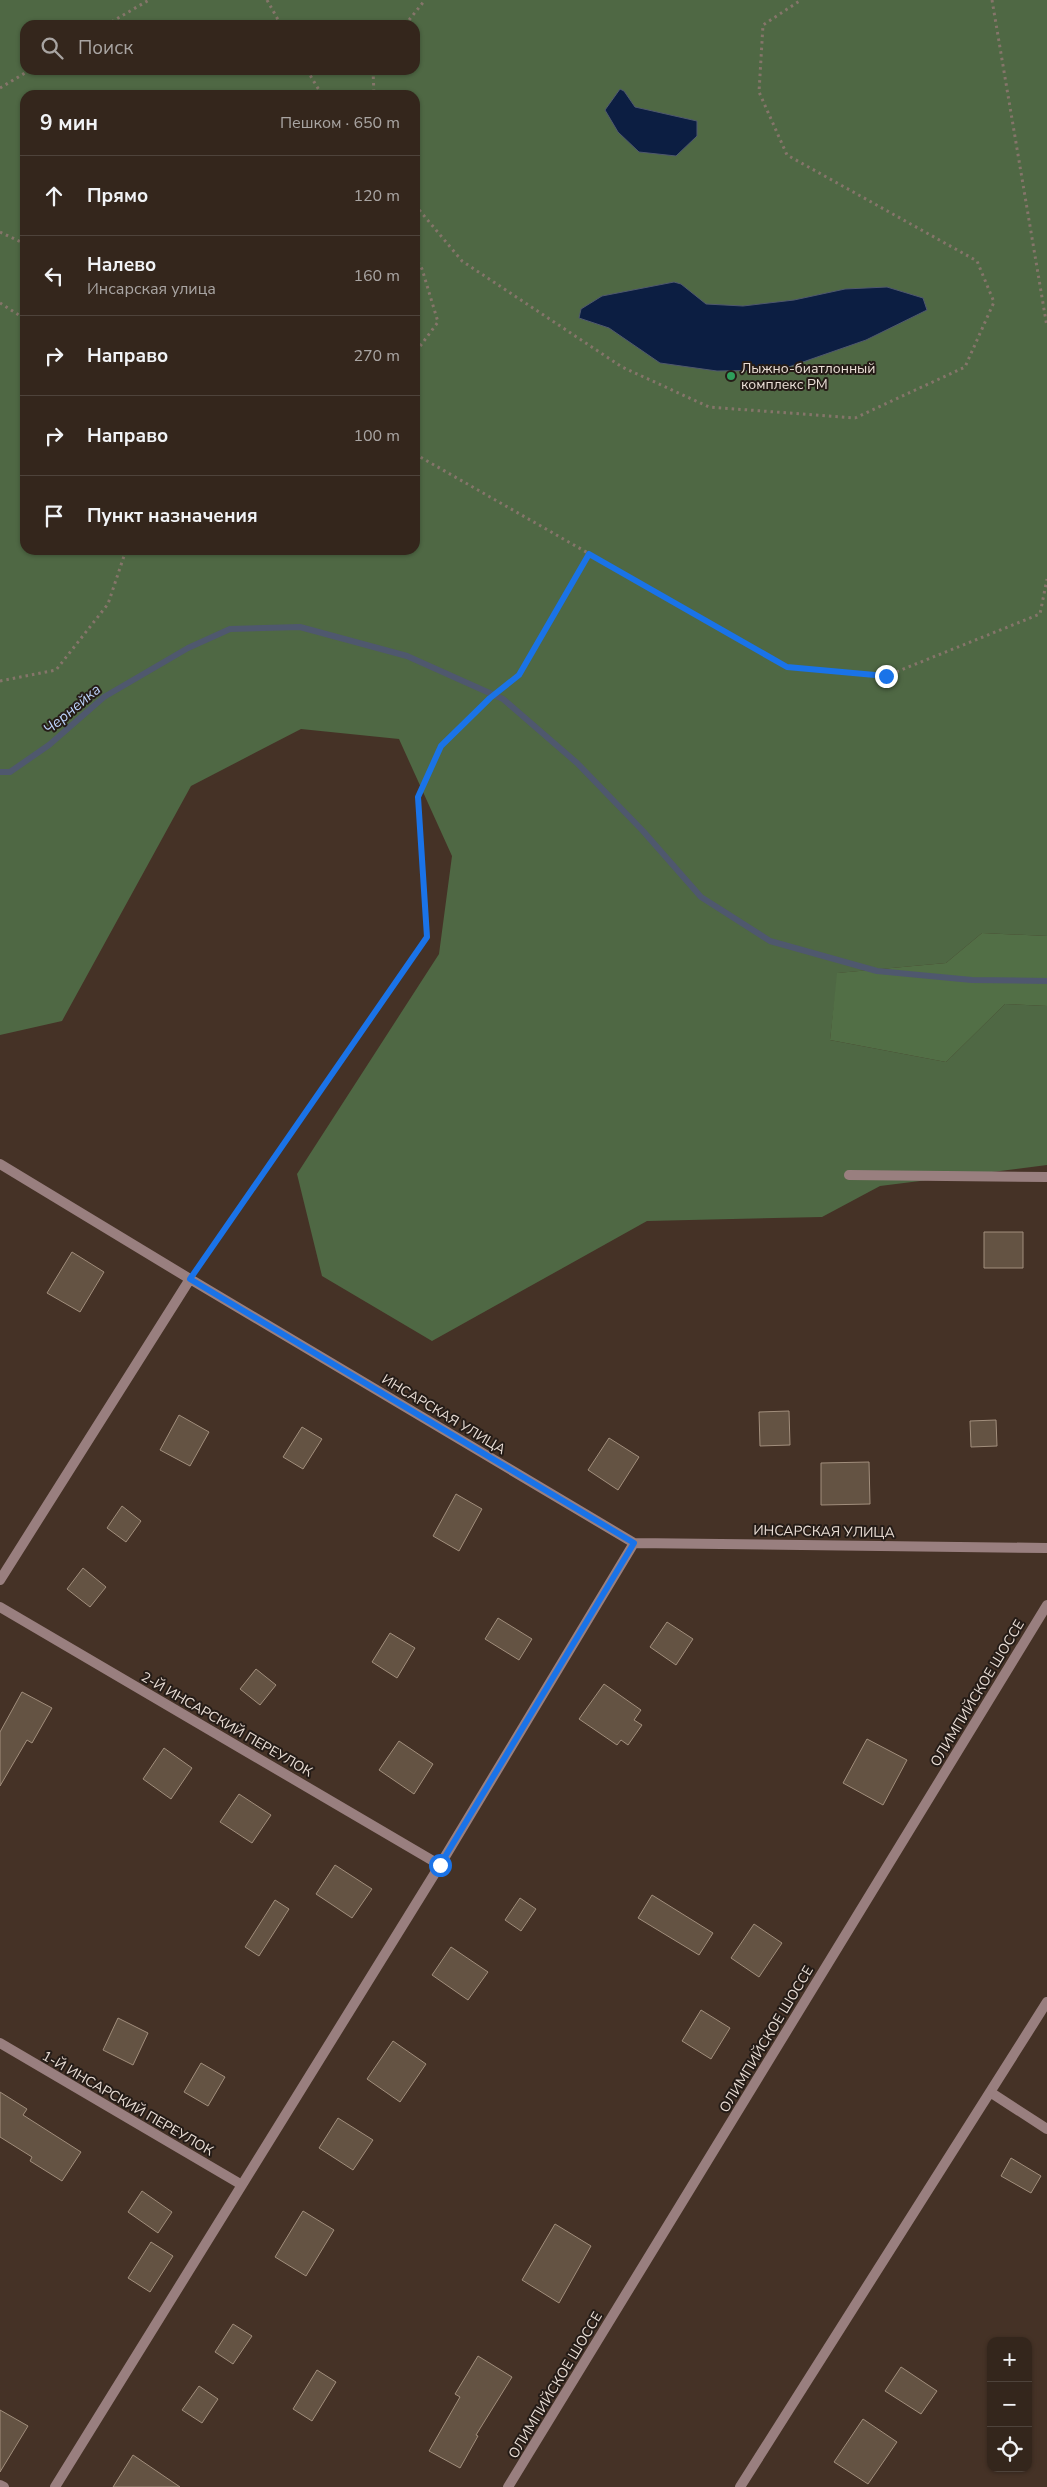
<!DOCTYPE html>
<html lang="ru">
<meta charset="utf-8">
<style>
body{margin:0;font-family:"Nunito Sans",sans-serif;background:#3c2e25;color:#f1f3f6}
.controls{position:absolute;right:15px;bottom:15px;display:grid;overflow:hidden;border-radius:10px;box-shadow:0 1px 4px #0004}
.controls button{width:45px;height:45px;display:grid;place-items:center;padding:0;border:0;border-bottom:1px solid #4e433b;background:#34261c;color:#f1f3f6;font:25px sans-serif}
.stop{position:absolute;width:15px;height:15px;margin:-11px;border:4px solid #1a73e8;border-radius:50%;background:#fff}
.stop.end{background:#1a73e8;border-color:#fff;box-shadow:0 1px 5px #0008}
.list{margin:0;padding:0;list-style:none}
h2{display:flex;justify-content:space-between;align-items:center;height:65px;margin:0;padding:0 20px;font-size:21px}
h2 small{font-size:16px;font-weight:400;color:#a9a5a3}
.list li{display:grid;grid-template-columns:32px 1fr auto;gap:15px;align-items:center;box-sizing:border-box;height:80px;padding:0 20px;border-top:1px solid #4e433b}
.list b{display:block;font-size:19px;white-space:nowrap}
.list p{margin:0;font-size:16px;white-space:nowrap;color:#a9a5a3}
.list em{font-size:16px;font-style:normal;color:#a9a5a3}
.icon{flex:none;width:28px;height:28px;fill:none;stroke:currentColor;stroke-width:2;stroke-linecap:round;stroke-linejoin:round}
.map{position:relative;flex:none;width:1047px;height:2487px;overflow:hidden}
.search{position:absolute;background:#34261c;box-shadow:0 1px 4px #0004;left:20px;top:20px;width:400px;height:55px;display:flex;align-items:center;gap:12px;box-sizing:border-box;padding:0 18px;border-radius:15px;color:#a9a5a3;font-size:19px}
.panel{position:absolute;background:#34261c;box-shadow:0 1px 4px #0004;left:20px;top:90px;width:400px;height:465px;border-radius:15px}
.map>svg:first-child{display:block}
</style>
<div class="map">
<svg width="1047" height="2487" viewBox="0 0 1047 2487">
<rect width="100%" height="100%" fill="#453226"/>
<path fill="#4f6844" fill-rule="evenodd" d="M 0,0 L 1047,0 L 1047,936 L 982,933 L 946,963 L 838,973 L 830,1040 L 946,1062 L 1005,1004 L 1047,1006 L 1047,1165 L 880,1186 L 822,1217 L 647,1221 L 432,1341 L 322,1276 L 297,1174 L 439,954 L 452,856 L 399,739 L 301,729 L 191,786 L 62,1021 L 0,1035 ZM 25,25 L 415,25 L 415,70 L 25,70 ZM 25,95 L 415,95 L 415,550 L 25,550 Z"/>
<path fill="#526f46" d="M 982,933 L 1047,936 L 1047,1006 L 1005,1004 L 946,1062 L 830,1040 L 837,973 L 946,963 Z"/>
<path fill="#0c1e42" stroke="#4f586e" d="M 620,89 L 624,91 L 635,107 L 697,121 L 697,136 L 676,156 L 639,152 L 618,132 L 605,110 Z
M 674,282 L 681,284 L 706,304 L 743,306 L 794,300 L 845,289 L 887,287 L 923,298 L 927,310 L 866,340 L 780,370 L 717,371 L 660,363 L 609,328 L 579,318 L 581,309 L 602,296 Z"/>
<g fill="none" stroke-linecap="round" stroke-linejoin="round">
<path stroke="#4f586e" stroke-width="6" d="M 0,772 L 10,772 L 49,745 L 104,697 L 188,648 L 230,629 L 300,627 L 407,656 L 503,699 L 577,763 L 643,831 L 701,897 L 770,941 L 877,971 L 972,980 L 1047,981"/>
</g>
<path fill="#645343" stroke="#a18e7c" d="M 984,1232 L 1023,1232 L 1023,1268 L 984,1268 Z
M 72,1252 L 104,1272 L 80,1312 L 47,1293 Z
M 789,1411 L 790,1445 L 760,1446 L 759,1412 Z
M 179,1415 L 209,1432 L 190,1466 L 160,1450 Z
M 996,1420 L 997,1446 L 971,1447 L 970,1421 Z
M 302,1427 L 322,1439 L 303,1469 L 283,1457 Z
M 609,1438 L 639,1457 L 618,1490 L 588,1470 Z
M 869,1462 L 870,1504 L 821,1505 L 821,1463 Z
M 456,1494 L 482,1509 L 459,1551 L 433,1536 Z
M 122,1506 L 141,1521 L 126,1542 L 107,1528 Z
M 83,1568 L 106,1587 L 90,1607 L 67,1589 Z
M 498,1618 L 532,1639 L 519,1660 L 485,1639 Z
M 667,1622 L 693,1639 L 676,1665 L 650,1647 Z
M 390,1633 L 415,1648 L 397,1678 L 372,1662 Z
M 256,1669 L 276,1685 L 260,1705 L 240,1689 Z
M 604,1684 L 641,1710 L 634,1720 L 642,1725 L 628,1745 L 621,1740 L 617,1745 L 579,1719 Z
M 22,1692 L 52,1708 L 32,1743 L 27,1740 L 0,1786 L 0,1732 Z
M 867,1739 L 907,1760 L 883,1805 L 843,1783 Z
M 399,1741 L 433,1764 L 414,1794 L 379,1770 Z
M 164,1748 L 192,1768 L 171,1799 L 143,1779 Z
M 239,1794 L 271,1815 L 252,1843 L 220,1822 Z
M 335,1865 L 372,1889 L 352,1918 L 316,1894 Z
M 652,1895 L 713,1933 L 699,1955 L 638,1918 Z
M 520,1898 L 536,1909 L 521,1931 L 505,1920 Z
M 275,1900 L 289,1909 L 259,1956 L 245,1947 Z
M 754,1924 L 782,1943 L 759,1977 L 731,1958 Z
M 451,1947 L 488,1972 L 468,2000 L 432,1975 Z
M 701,2010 L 730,2028 L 711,2059 L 682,2041 Z
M 118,2018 L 148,2033 L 133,2065 L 103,2050 Z
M 393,2041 L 426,2064 L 400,2102 L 367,2079 Z
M 201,2063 L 225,2077 L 208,2106 L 184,2092 Z
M 0,2092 L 27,2109 L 23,2115 L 81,2152 L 62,2181 L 30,2161 L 32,2157 L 0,2137 Z
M 338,2118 L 373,2140 L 353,2170 L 319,2148 Z
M 1011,2158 L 1041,2176 L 1031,2193 L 1001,2176 Z
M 142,2191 L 172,2212 L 158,2233 L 128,2212 Z
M 303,2211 L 334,2230 L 306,2276 L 275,2257 Z
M 555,2224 L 591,2246 L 559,2303 L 522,2280 Z
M 151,2242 L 173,2256 L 150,2292 L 128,2278 Z
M 233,2324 L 252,2336 L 233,2364 L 215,2352 Z
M 478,2356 L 512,2377 L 476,2435 L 478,2436 L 460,2468 L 429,2451 L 460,2397 L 455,2394 Z
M 901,2367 L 937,2391 L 921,2414 L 885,2391 Z
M 317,2370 L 336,2382 L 312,2421 L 293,2409 Z
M 199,2386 L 218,2399 L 202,2423 L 182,2410 Z
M 0,2410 L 28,2426 L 0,2472 Z
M 863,2419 L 897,2442 L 868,2484 L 834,2462 Z
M 133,2455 L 180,2487 L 113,2487 Z"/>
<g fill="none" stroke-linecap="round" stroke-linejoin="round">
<path stroke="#85756a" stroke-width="3" stroke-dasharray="2.5 4" stroke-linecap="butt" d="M 267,0 L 281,25
M 992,0 L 1047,327
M 106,25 L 149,0
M 405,25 L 425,0
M 307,70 L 322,95
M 373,70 L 374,95
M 0,88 L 30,70
M 415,205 L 462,261 L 622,367 L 709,407 L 855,418 L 965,367 L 994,302 L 977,261 L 787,155 L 759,92 L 763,25 L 801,0
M 0,232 L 25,244
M 415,256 L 422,269 L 438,322 L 415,353
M 0,303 L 25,319
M 415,454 L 787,667 L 886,676 L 1040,614 L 1047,579
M 0,681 L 56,670 L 108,604 L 126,550
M 199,1266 L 427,937 L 418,797 L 441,746 L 490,698 L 519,675 L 589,554"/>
<path stroke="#997f7f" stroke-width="10" d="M 0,1164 L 190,1279
M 849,1175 L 1047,1177
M 0,1580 L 190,1279 L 634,1543 L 1047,1548
M 0,1607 L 440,1865
M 0,2043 L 242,2185
M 990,2092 L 1047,2129
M 0,2485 L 4,2487
M 55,2487 L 440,1865 L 634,1543
M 508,2487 L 1047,1605
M 740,2487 L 1047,2002"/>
</g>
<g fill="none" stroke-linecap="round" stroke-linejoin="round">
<path stroke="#1a73e8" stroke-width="6" d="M 440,1865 L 634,1543 L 190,1279 L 427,937 L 418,797 L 441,746 L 490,698 L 519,675 L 589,554 L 787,667 L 886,676"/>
</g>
<circle fill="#2e9e5b" stroke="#251c17" stroke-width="2" cx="731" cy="376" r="5"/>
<g text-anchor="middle" stroke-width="4" stroke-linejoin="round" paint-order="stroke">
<g font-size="14" fill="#eaded6" stroke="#251c17" text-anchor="start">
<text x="741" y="373">Лыжно-биатлонный<tspan x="741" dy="16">комплекс РМ</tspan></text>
</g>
<g font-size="14" fill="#eaded6" stroke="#251c17">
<text transform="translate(444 1414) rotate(31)" y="5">ИНСАРСКАЯ УЛИЦА</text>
<text transform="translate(824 1531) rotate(1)" y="5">ИНСАРСКАЯ УЛИЦА</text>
<text transform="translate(977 1693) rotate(-59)" y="5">ОЛИМПИЙСКОЕ ШОССЕ</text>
<text transform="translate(227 1724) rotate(30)" y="5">2-Й ИНСАРСКИЙ ПЕРЕУЛОК</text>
<text transform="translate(766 2039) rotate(-59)" y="5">ОЛИМПИЙСКОЕ ШОССЕ</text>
<text transform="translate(128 2103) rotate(30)" y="5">1-Й ИНСАРСКИЙ ПЕРЕУЛОК</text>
<text transform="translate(555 2385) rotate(-59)" y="5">ОЛИМПИЙСКОЕ ШОССЕ</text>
</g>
<g font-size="15" font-style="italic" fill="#bcd2fa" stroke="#251c17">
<text transform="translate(72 709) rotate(-40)" y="5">Чернейка</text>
</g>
</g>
</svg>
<div class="controls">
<button>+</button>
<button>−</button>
<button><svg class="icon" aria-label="locate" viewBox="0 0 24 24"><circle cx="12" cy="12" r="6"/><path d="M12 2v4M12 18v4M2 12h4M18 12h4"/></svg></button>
</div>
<div class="stop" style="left:440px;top:1865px"></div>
<div class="stop end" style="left:886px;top:676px"></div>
<div class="search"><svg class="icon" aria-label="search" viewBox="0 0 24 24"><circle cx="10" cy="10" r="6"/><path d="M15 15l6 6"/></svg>Поиск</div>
<section class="panel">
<h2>9 мин<small>Пешком · 650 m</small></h2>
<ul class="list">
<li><svg class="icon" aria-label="ahead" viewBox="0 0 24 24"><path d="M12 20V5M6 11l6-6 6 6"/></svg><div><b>Прямо</b></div><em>120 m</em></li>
<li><svg class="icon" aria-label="left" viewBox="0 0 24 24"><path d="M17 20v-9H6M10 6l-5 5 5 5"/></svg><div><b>Налево</b><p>Инсарская улица</p></div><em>160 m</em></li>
<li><svg class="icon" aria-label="right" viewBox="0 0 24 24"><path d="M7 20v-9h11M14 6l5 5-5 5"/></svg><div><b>Направо</b></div><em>270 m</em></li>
<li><svg class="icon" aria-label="right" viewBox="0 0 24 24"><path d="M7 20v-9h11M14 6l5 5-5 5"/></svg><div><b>Направо</b></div><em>100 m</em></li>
<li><svg class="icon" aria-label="arrive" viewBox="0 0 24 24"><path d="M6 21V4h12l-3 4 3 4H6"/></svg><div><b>Пункт назначения</b></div></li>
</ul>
</section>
</div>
